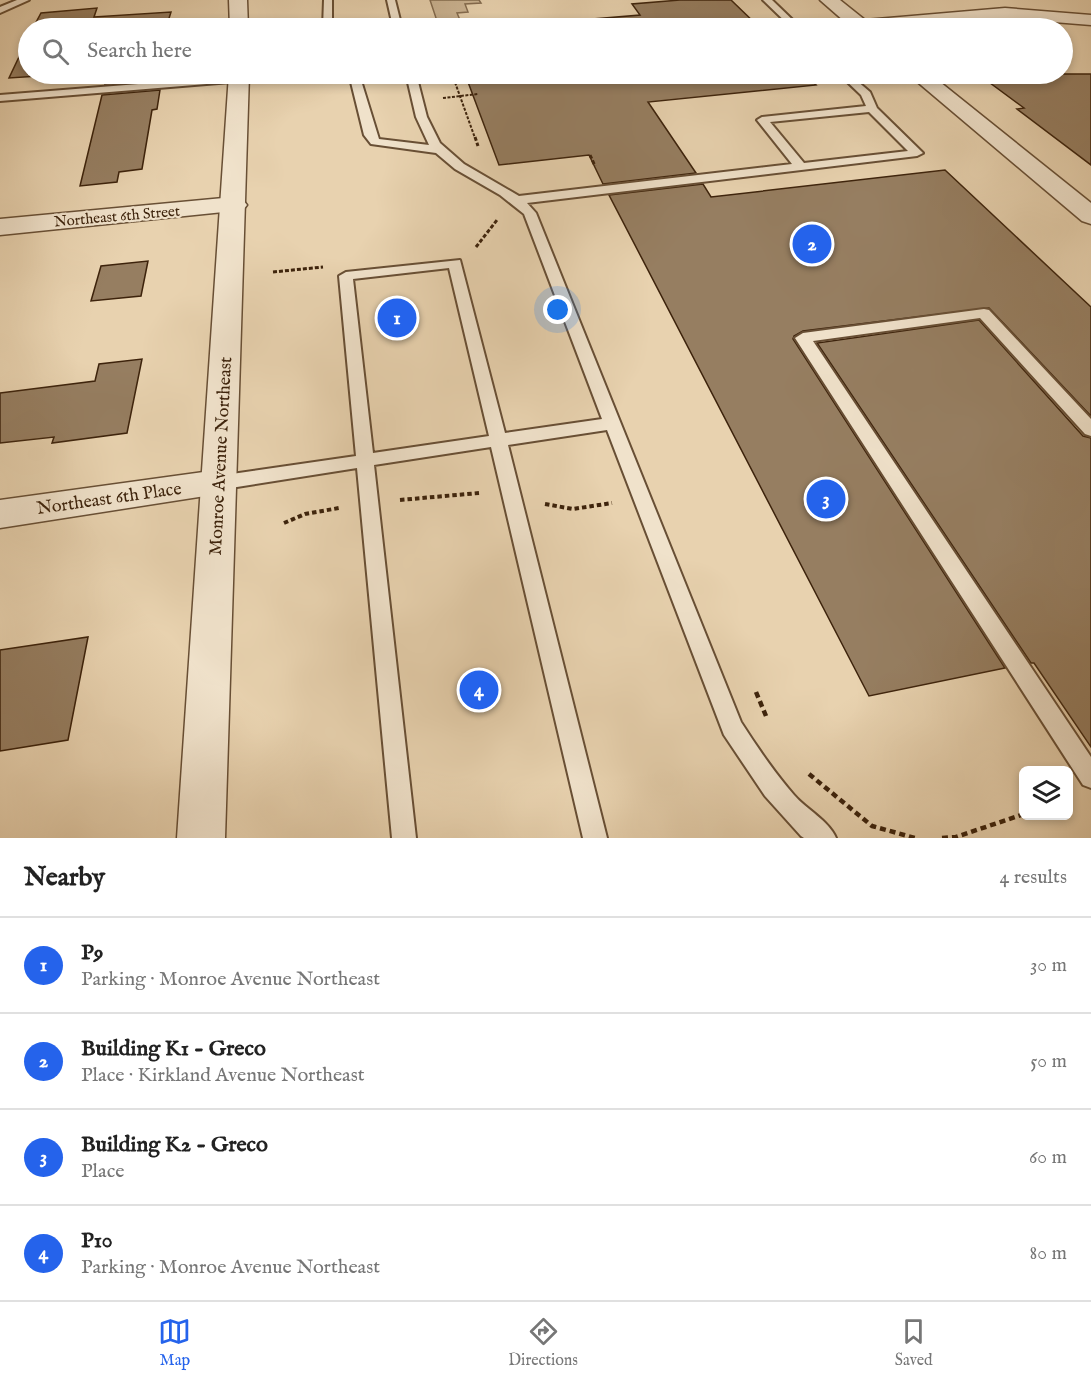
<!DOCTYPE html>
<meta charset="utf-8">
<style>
body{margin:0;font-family:"IM FELL English",serif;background:#f6f6f6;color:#222}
.controls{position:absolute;right:18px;bottom:18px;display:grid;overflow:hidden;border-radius:9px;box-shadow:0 3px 9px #0003}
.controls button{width:54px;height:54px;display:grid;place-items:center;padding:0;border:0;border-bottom:2px solid #e0e0e0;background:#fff;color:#222;font:30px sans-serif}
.you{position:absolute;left:558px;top:310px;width:21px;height:21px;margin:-15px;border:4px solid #fff;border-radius:50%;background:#1a73e8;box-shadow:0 0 0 9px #1a73e833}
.badge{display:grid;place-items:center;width:39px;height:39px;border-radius:50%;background:#2563eb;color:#fff;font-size:20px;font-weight:700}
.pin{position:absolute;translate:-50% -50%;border:3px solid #fff;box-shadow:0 2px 6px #0006}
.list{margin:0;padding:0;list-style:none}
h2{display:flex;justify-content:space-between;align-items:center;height:78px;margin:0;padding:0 24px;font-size:26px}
h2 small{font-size:20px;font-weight:400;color:#767676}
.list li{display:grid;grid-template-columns:39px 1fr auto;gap:18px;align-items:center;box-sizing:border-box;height:96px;padding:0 24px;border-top:2px solid #e0e0e0}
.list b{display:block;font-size:22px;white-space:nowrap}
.list p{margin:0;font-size:20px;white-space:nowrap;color:#767676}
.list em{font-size:20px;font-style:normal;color:#767676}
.icon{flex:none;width:33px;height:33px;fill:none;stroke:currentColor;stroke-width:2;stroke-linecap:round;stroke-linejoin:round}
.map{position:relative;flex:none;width:1091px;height:838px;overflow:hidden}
.search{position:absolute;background:#fff;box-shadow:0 3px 9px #0003;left:18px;right:18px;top:18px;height:66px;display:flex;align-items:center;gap:15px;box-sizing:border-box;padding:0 21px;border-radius:33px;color:#767676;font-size:22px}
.sheet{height:462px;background:#fff}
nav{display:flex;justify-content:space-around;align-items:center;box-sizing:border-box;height:84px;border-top:2px solid #e0e0e0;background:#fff;font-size:16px;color:#767676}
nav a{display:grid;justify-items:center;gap:3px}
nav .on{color:#2563eb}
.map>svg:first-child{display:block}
</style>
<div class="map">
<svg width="1091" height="838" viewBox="0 0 1091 838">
<rect width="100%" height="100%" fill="#e8d2af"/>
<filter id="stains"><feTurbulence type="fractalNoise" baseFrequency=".00333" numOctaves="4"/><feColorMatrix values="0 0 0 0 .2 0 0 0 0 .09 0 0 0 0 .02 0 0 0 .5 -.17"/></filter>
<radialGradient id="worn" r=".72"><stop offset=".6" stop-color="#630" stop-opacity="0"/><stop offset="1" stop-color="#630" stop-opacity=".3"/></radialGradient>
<path fill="#cbb493" stroke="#846c50" stroke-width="1.5" d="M 430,0 L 479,0 L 481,3 L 465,4 L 468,12 L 457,13 L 460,20 L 448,21 L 450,26 L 439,27 Z"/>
<path fill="#967e61" stroke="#3d230c" stroke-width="1.5" d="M 680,0 L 731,0 L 760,28 L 484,28 L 640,15 L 632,4 Z
M 97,8 L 94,17 L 171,12 L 166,28 L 33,28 L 41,13 Z
M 28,38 L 28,74 L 70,74 L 9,78 Z
M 102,74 L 162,74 L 161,80 L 105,84 L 107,75 Z
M 465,74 L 805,74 L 816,85 L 648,102 L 696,173 L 603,184 L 589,155 L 499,165 Z
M 978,74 L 1091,74 L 1091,165 L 1017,109 L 1024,108 Z
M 160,90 L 157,109 L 152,110 L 142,169 L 119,172 L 117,182 L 80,186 L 102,95 Z
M 945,170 L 1091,307 L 1091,416 L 989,308 L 803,331 L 794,336 L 793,339 L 1005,668 L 869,696 L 609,195 L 703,184 L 711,197 Z
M 148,261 L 141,296 L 91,301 L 101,266 Z
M 979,320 L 1083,436 L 1091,438 L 1091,747 L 1034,663 L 1031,663 L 817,343 Z
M 142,359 L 127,433 L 52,443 L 54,437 L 0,443 L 0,393 L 95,381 L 99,364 Z
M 88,637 L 68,740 L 0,751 L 0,650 Z"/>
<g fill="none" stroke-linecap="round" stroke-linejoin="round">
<defs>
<path id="service" d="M 17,0 L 29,0 L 0,13 L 0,7 Z
M 324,0 L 332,0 L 332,28 L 323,28 Z
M 387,0 L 395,0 L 402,28 L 376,28 L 392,22 Z
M 763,0 L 772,0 L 801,28 L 792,28 Z
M 349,74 L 359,74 L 379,139 L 429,145 L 416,117 L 406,74 L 416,74 L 427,117 L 440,143 L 464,164 L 519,196 L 792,164 L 757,120 L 762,117 L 866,106 L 861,95 L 839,74 L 849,74 L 870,92 L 877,108 L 923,153 L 917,156 L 527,203 L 536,213 L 741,722 C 757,747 774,772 794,795 C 806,809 829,821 836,838 L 804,838 L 801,836 L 765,796 L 724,735 L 607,430 L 508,445 L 607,838 L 583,838 L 491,447 L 374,465 L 416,838 L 392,838 L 357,468 L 218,490 L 212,488 L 209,483 L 212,478 L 218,476 L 356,456 L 339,276 L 346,272 L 460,260 L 505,433 L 602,419 L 524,214 L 500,195 L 455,169 L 436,153 L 371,144 L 364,135 ZM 869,112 L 908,151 L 804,163 L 770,122 ZM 449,268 L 489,436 L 373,453 L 353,279 Z
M 239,76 L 244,79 L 243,81 L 0,101 L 0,95 Z
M 984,309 L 989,310 L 1091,419 L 1091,436 L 1085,434 L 980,318 L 813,341 L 1091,757 L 1091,788 L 1083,785 L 795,338 L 803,333 Z"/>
<path id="minor" d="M 820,0 L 840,0 L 865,20 L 1005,8 L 1091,15 L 1091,25 L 1005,18 L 894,28 L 852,28 Z
M 908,74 L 930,74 L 1091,203 L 1091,224 L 1082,221 Z
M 234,197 L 243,200 L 247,205 L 243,210 L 0,235 L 0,219 Z
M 218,470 L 231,474 L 236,483 L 231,492 L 0,528 L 0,500 Z"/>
<path id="tertiary" d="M 229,0 L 247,0 L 248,28 L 230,28 Z
M 229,74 L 249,74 L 225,838 L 177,838 Z"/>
</defs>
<use href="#service" stroke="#684f35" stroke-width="4"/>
<use href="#minor" stroke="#684f35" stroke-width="3"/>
<use href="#tertiary" stroke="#684f35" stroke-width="3"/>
<path stroke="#3d230c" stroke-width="2" stroke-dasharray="3 1.5" stroke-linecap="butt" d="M 625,23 L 645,21
M 452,74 L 475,138
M 443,98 L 478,94"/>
<path stroke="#3d230c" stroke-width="3" stroke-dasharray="4 2" stroke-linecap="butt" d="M 475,137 L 478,146
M 590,155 L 595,166
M 476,247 L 497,220
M 273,272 L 323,267"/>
<path stroke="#3d230c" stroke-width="4" stroke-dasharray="4.5 3" stroke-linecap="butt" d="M 400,500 L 479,493
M 545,504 L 573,509 L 612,503
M 284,523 L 305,514 L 339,508"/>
<path stroke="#3d230c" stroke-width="4.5" stroke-dasharray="6 4" stroke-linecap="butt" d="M 756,692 L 766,716
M 809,774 L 872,826 L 915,838
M 942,838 L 956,837 L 1024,814"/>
<use href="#service" fill="#f0e2cb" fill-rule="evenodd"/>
<use href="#minor" fill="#f0e2cb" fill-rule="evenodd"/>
<use href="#tertiary" fill="#f0e2cb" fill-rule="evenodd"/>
</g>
<g text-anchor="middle" stroke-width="4.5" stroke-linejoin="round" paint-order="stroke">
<g font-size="15" fill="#3d230c" stroke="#f0e2cb">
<text transform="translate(117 216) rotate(-5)" y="5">Northeast 6th Street</text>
</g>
<g font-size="18" fill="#3d230c" stroke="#f0e2cb">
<text transform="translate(220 456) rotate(-87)" y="6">Monroe Avenue Northeast</text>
<text transform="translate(109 498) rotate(-8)" y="6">Northeast 6th Place</text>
</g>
</g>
<rect width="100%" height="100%" filter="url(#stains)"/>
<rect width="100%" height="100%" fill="url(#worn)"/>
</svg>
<div class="controls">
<button><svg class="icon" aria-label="layers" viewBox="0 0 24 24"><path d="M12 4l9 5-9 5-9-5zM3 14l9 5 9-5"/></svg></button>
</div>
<div class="you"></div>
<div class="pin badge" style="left:397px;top:318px">1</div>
<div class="pin badge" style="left:812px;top:244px">2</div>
<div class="pin badge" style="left:826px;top:499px">3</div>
<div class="pin badge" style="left:479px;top:690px">4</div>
<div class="search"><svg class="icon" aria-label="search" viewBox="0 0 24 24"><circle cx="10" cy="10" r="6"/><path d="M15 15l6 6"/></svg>Search here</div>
</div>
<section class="sheet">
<h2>Nearby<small>4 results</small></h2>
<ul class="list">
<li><span class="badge">1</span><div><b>P9</b><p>Parking · Monroe Avenue Northeast</p></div><em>30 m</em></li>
<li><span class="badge">2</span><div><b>Building K1 - Greco</b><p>Place · Kirkland Avenue Northeast</p></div><em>50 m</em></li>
<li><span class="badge">3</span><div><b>Building K2 - Greco</b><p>Place</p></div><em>60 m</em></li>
<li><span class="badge">4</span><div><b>P10</b><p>Parking · Monroe Avenue Northeast</p></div><em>80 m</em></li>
</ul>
</section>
<nav>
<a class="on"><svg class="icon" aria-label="map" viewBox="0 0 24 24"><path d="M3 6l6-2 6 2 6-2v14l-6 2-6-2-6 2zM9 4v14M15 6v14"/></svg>Map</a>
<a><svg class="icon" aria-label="directions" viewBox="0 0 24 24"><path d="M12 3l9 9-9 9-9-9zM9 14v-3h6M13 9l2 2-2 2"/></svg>Directions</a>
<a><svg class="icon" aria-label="saved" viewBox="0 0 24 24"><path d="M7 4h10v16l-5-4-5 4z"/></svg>Saved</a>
</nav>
